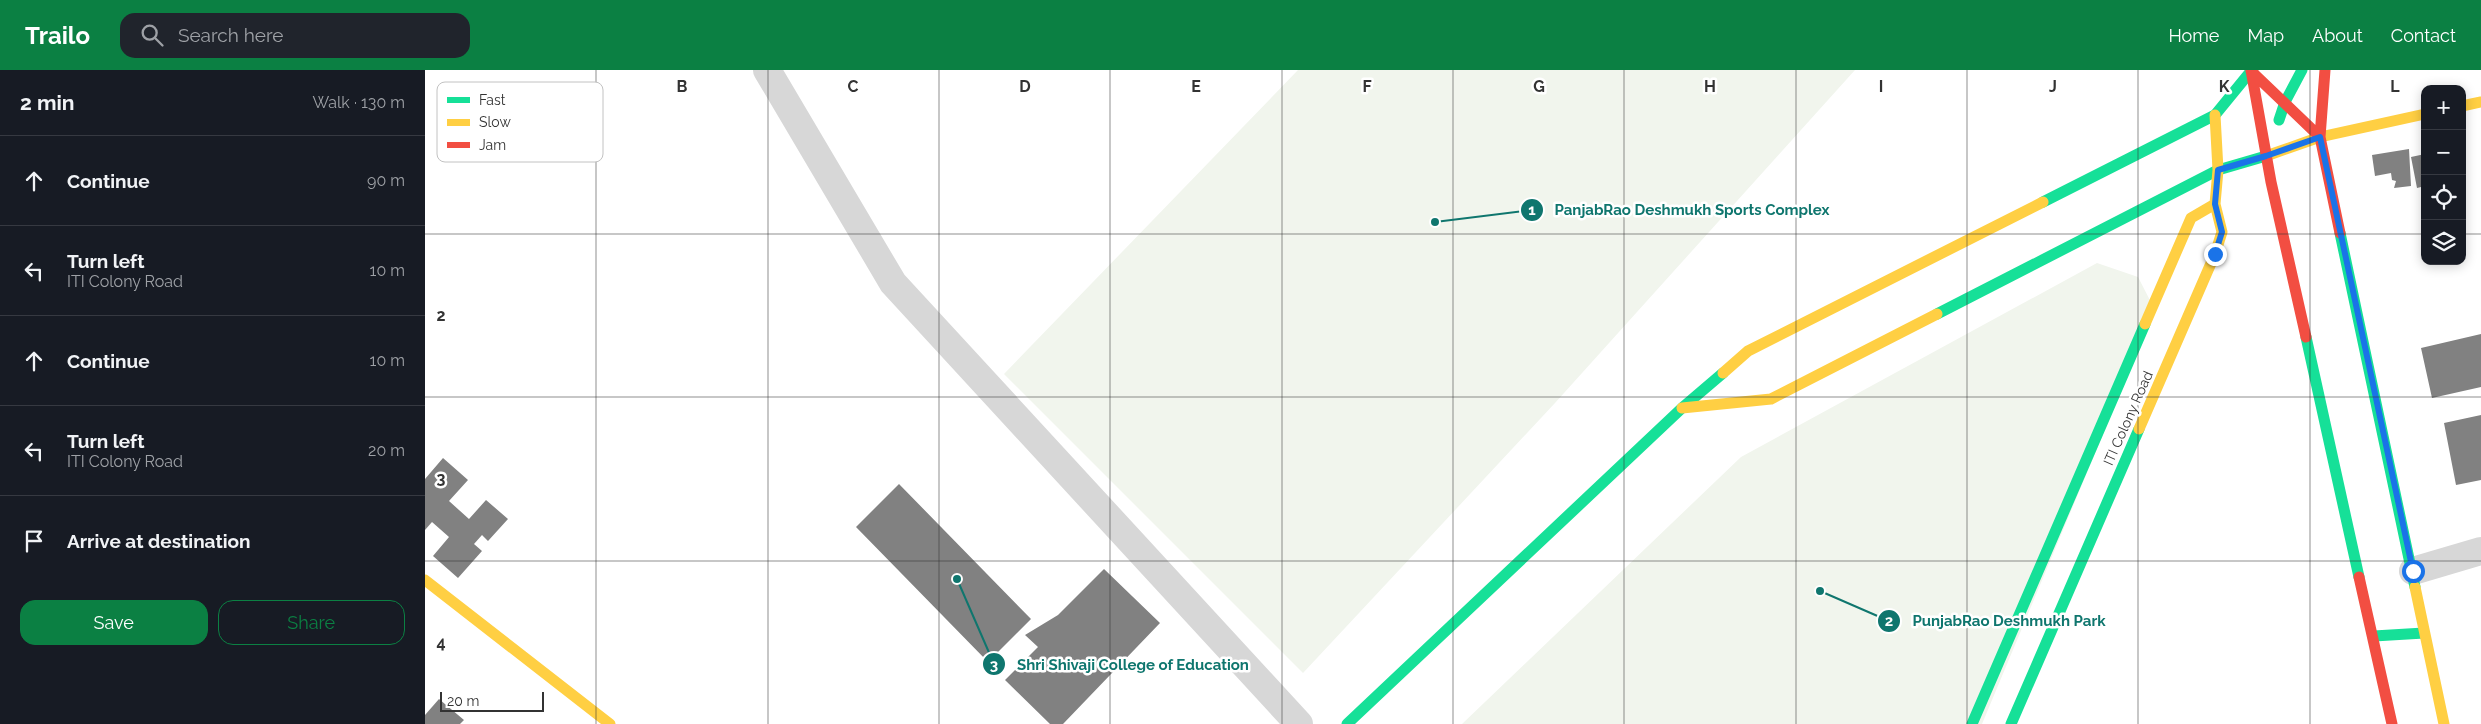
<!DOCTYPE html>
<meta charset="utf-8">
<style>
body{margin:0;font-family:Raleway,sans-serif;background:#20242c;color:#f1f3f6}
.controls{position:absolute;right:15px;top:15px;display:grid;overflow:hidden;border-radius:10px;box-shadow:0 2px 12px #0003}
.controls button{width:45px;height:45px;display:grid;place-items:center;padding:0;border:0;border-bottom:1px solid #363941;background:#171b24;color:#f1f3f6;font:25px sans-serif}
.scale{position:absolute;left:15px;bottom:12px;width:104px;box-sizing:border-box;padding-left:5px;border:2px solid #333;border-top:0;font-size:14px;line-height:18px;white-space:nowrap;color:#333;-webkit-text-stroke:4px #fff;paint-order:stroke}
.stop{position:absolute;width:15px;height:15px;margin:-11px;border:4px solid #1a73e8;border-radius:50%;background:#fff}
.stop.end{background:#1a73e8;border-color:#fff;box-shadow:0 1px 5px #0008}
.list{margin:0;padding:0;list-style:none}
h2{display:flex;justify-content:space-between;align-items:center;height:65px;margin:0;padding:0 20px;font-size:21px}
h2 small{font-size:16px;font-weight:400;color:#9ea1a6}
.list li{display:grid;grid-template-columns:32px 1fr auto;gap:15px;align-items:center;box-sizing:border-box;height:90px;padding:0 20px;border-top:1px solid #363941}
.list b{display:block;font-size:19px;white-space:nowrap}
.list p{margin:0;font-size:16px;white-space:nowrap;color:#9ea1a6}
.list em{font-size:16px;font-style:normal;color:#9ea1a6}
.actions{display:flex;gap:10px;padding:15px 20px}
.actions a{flex:1;padding:11px 0;border:1px solid #0b8043;border-radius:15px;text-align:center;font-size:18px;color:#0b8043}
.actions .main{background:#0b8043;color:#fff}
.icon{flex:none;width:28px;height:28px;fill:none;stroke:currentColor;stroke-width:2;stroke-linecap:round;stroke-linejoin:round}
.map{position:relative;flex:none;width:2056px;height:654px;overflow:hidden}
header{display:flex;align-items:center;gap:30px;box-sizing:border-box;height:70px;padding:0 25px;background:#0b8043;color:#fff}
header strong{font-size:24px}
nav{display:flex;gap:28px;margin-inline-start:auto;font-size:18px}
.search{width:350px;height:45px;background:#20242c;display:flex;align-items:center;gap:12px;box-sizing:border-box;padding:0 18px;border-radius:15px;color:#9ea1a6;font-size:19px}
main{display:flex}
aside{flex:1;background:#171b24}
.map>svg:first-child{display:block}
</style>
<header>
<strong>Trailo</strong>
<div class="search"><svg class="icon" aria-label="search" viewBox="0 0 24 24"><circle cx="10" cy="10" r="6"/><path d="M15 15l6 6"/></svg>Search here</div>
<nav><a>Home</a><a>Map</a><a>About</a><a>Contact</a></nav>
</header>
<main>
<aside>
<h2>2 min<small>Walk · 130 m</small></h2>
<ul class="list">
<li><svg class="icon" aria-label="ahead" viewBox="0 0 24 24"><path d="M12 20V5M6 11l6-6 6 6"/></svg><div><b>Continue</b></div><em>90 m</em></li>
<li><svg class="icon" aria-label="left" viewBox="0 0 24 24"><path d="M17 20v-9H6M10 6l-5 5 5 5"/></svg><div><b>Turn left</b><p>ITI Colony Road</p></div><em>10 m</em></li>
<li><svg class="icon" aria-label="ahead" viewBox="0 0 24 24"><path d="M12 20V5M6 11l6-6 6 6"/></svg><div><b>Continue</b></div><em>10 m</em></li>
<li><svg class="icon" aria-label="left" viewBox="0 0 24 24"><path d="M17 20v-9H6M10 6l-5 5 5 5"/></svg><div><b>Turn left</b><p>ITI Colony Road</p></div><em>20 m</em></li>
<li><svg class="icon" aria-label="arrive" viewBox="0 0 24 24"><path d="M6 21V4h12l-3 4 3 4H6"/></svg><div><b>Arrive at destination</b></div></li>
</ul>
<div class="actions"><a class="main">Save</a><a>Share</a></div>
</aside>
<div class="map">
<svg width="2056" height="654" viewBox="0 0 2056 654">
<rect width="100%" height="100%" fill="#fff"/>
<path fill="#f1f5ed" d="M 873,0 L 1430,0 L 1130,333 L 878,603 L 579,304 Z
M 1672,193 L 1713,207 L 1730,240 L 1557,654 L 1037,654 L 1316,387 Z"/>
<path fill="#818181" d="M 1984,79 L 1986,116 L 1969,118 L 1971,111 L 1967,110 L 1966,103 L 1950,106 L 1947,85 Z
M 2000,84 L 2000,116 L 1992,118 L 1986,87 Z
M 2056,264 L 2056,317 L 2007,328 L 1996,278 Z
M 2056,345 L 2056,410 L 2031,415 L 2019,353 Z
M 18,388 L 43,410 L 24,431 L 44,449 L 61,430 L 83,449 L 63,471 L 57,465 L 49,474 L 57,481 L 33,508 L 8,486 L 24,467 L 7,452 L 0,460 L 0,409 Z
M 474,414 L 606,549 L 563,592 L 431,457 Z
M 679,499 L 735,553 L 638,654 L 625,654 L 580,610 L 613,577 L 600,565 L 633,545 Z
M 14,629 L 39,650 L 35,654 L 0,654 L 0,645 Z"/>
<g fill="none" stroke-linecap="round" stroke-linejoin="round">
<path stroke="#d7d7d7" stroke-width="28" d="M 342,0 L 468,213 L 874,654
M 1988,501 L 2056,481"/>
<path stroke="#16e098" stroke-width="11" d="M 1854,50 L 1860,32 L 1877,0
M 1618,132 L 1790,45 L 1826,1
M 1915,163 L 1990,517
M 1512,244 L 1793,100 L 1841,86
M 1881,267 L 1934,507
M 1949,566 L 1999,563
M 922,654 L 1257,338 L 1298,303
M 1547,654 L 1720,254
M 1586,654 L 1714,359"/>
<path stroke="#ffcf43" stroke-width="11" d="M 2037,36 L 2056,32
M 1841,86 L 1895,67 L 2000,44
M 1720,254 L 1766,148 L 1790,134
M 1298,303 L 1323,281 L 1618,132
M 1257,338 L 1346,329 L 1512,244
M 1714,359 L 1790,184 L 1797,162 L 1790,134 L 1793,100 L 1790,45
M 0,510 L 185,654
M 1990,517 L 2019,654"/>
<path stroke="#f24e42" stroke-width="11" d="M 1826,0 L 1846,112 L 1881,267
M 1828,0 L 1826,1 L 1895,67
M 1900,0 L 1895,67 L 1915,163
M 1934,507 L 1967,654"/>
</g>
<g fill="none" stroke-linecap="round" stroke-linejoin="round">
<path stroke="#1a73e8" stroke-width="6" d="M 1790,184 L 1797,162 L 1790,134 L 1793,100 L 1841,86 L 1895,67 L 1988,501"/>
</g>
<path fill="none" stroke="#333" stroke-width="1" stroke-opacity="0.55" d="M 171,0 L 171,654M 343,0 L 343,654M 514,0 L 514,654M 685,0 L 685,654M 857,0 L 857,654M 1028,0 L 1028,654M 1199,0 L 1199,654M 1371,0 L 1371,654M 1542,0 L 1542,654M 1713,0 L 1713,654M 1885,0 L 1885,654M 0,164 L 2000,164M 2037,164 L 2056,164M 0,327 L 2056,327M 0,491 L 2056,491"/>
<g text-anchor="middle" stroke-width="5" stroke-linejoin="round" paint-order="stroke">
<g font-size="14" fill="#333" stroke="#fff">
<text transform="translate(1703 348) rotate(-66)" y="5">ITI Colony Road</text>
</g>
</g>
<rect x="12" y="12" width="166" height="80" rx="8" fill="#fff" stroke="#c2c2c2" stroke-width="1"/>
<rect x="22" y="27" width="23" height="6" fill="#16e098"/>
<rect x="22" y="49" width="23" height="7" fill="#ffcf43"/>
<rect x="22" y="72" width="23" height="6" fill="#f24e42"/>
<g font-size="14" fill="#333">
<text x="54" y="35">Fast</text>
<text x="54" y="57">Slow</text>
<text x="54" y="80">Jam</text>
</g>
<g font-size="16" text-anchor="middle" font-weight="bold" fill="#333" stroke="#fff" stroke-width="5" stroke-linejoin="round" paint-order="stroke">
<text x="257" y="22">B</text>
<text x="428" y="22">C</text>
<text x="600" y="22">D</text>
<text x="771" y="22">E</text>
<text x="942" y="22">F</text>
<text x="1114" y="22">G</text>
<text x="1285" y="22">H</text>
<text x="1456" y="22">I</text>
<text x="1628" y="22">J</text>
<text x="1799" y="22">K</text>
<text x="1970" y="22">L</text>
<text x="16" y="251">2</text>
<text x="16" y="414">3</text>
<text x="16" y="578">4</text>
</g>
<path fill="none" stroke="#0f766e" stroke-width="2" d="M1010 152L1107 140M1395 521L1464 551M532 509L569 594"/>
<g fill="#0f766e" stroke="#fff" stroke-width="2">
<circle cx="1010" cy="152" r="5"/>
<circle cx="1395" cy="521" r="5"/>
<circle cx="532" cy="509" r="5"/>
<circle cx="1107" cy="140" r="12"/>
<circle cx="1464" cy="551" r="12"/>
<circle cx="569" cy="594" r="12"/>
</g>
<g font-size="15" text-anchor="middle" font-weight="bold" fill="#fff">
<text x="1107" y="145">1</text>
<text x="1464" y="556">2</text>
<text x="569" y="600">3</text>
</g>
<g font-size="15" text-anchor="middle" font-weight="bold" fill="#0f766e" stroke="#fff" stroke-width="5" stroke-linejoin="round" paint-order="stroke">
<text x="1267" y="145">PanjabRao Deshmukh Sports Complex</text>
<text x="1584" y="556">PunjabRao Deshmukh Park</text>
<text x="708" y="600">Shri Shivaji College of Education</text>
</g>
</svg>
<div class="controls">
<button>+</button>
<button>−</button>
<button><svg class="icon" aria-label="locate" viewBox="0 0 24 24"><circle cx="12" cy="12" r="6"/><path d="M12 2v4M12 18v4M2 12h4M18 12h4"/></svg></button>
<button><svg class="icon" aria-label="layers" viewBox="0 0 24 24"><path d="M12 4l9 5-9 5-9-5zM3 14l9 5 9-5"/></svg></button>
</div>
<div class="scale">20 m</div>
<div class="stop" style="left:1988px;top:501px"></div>
<div class="stop end" style="left:1790px;top:184px"></div>
</div>
</main>
